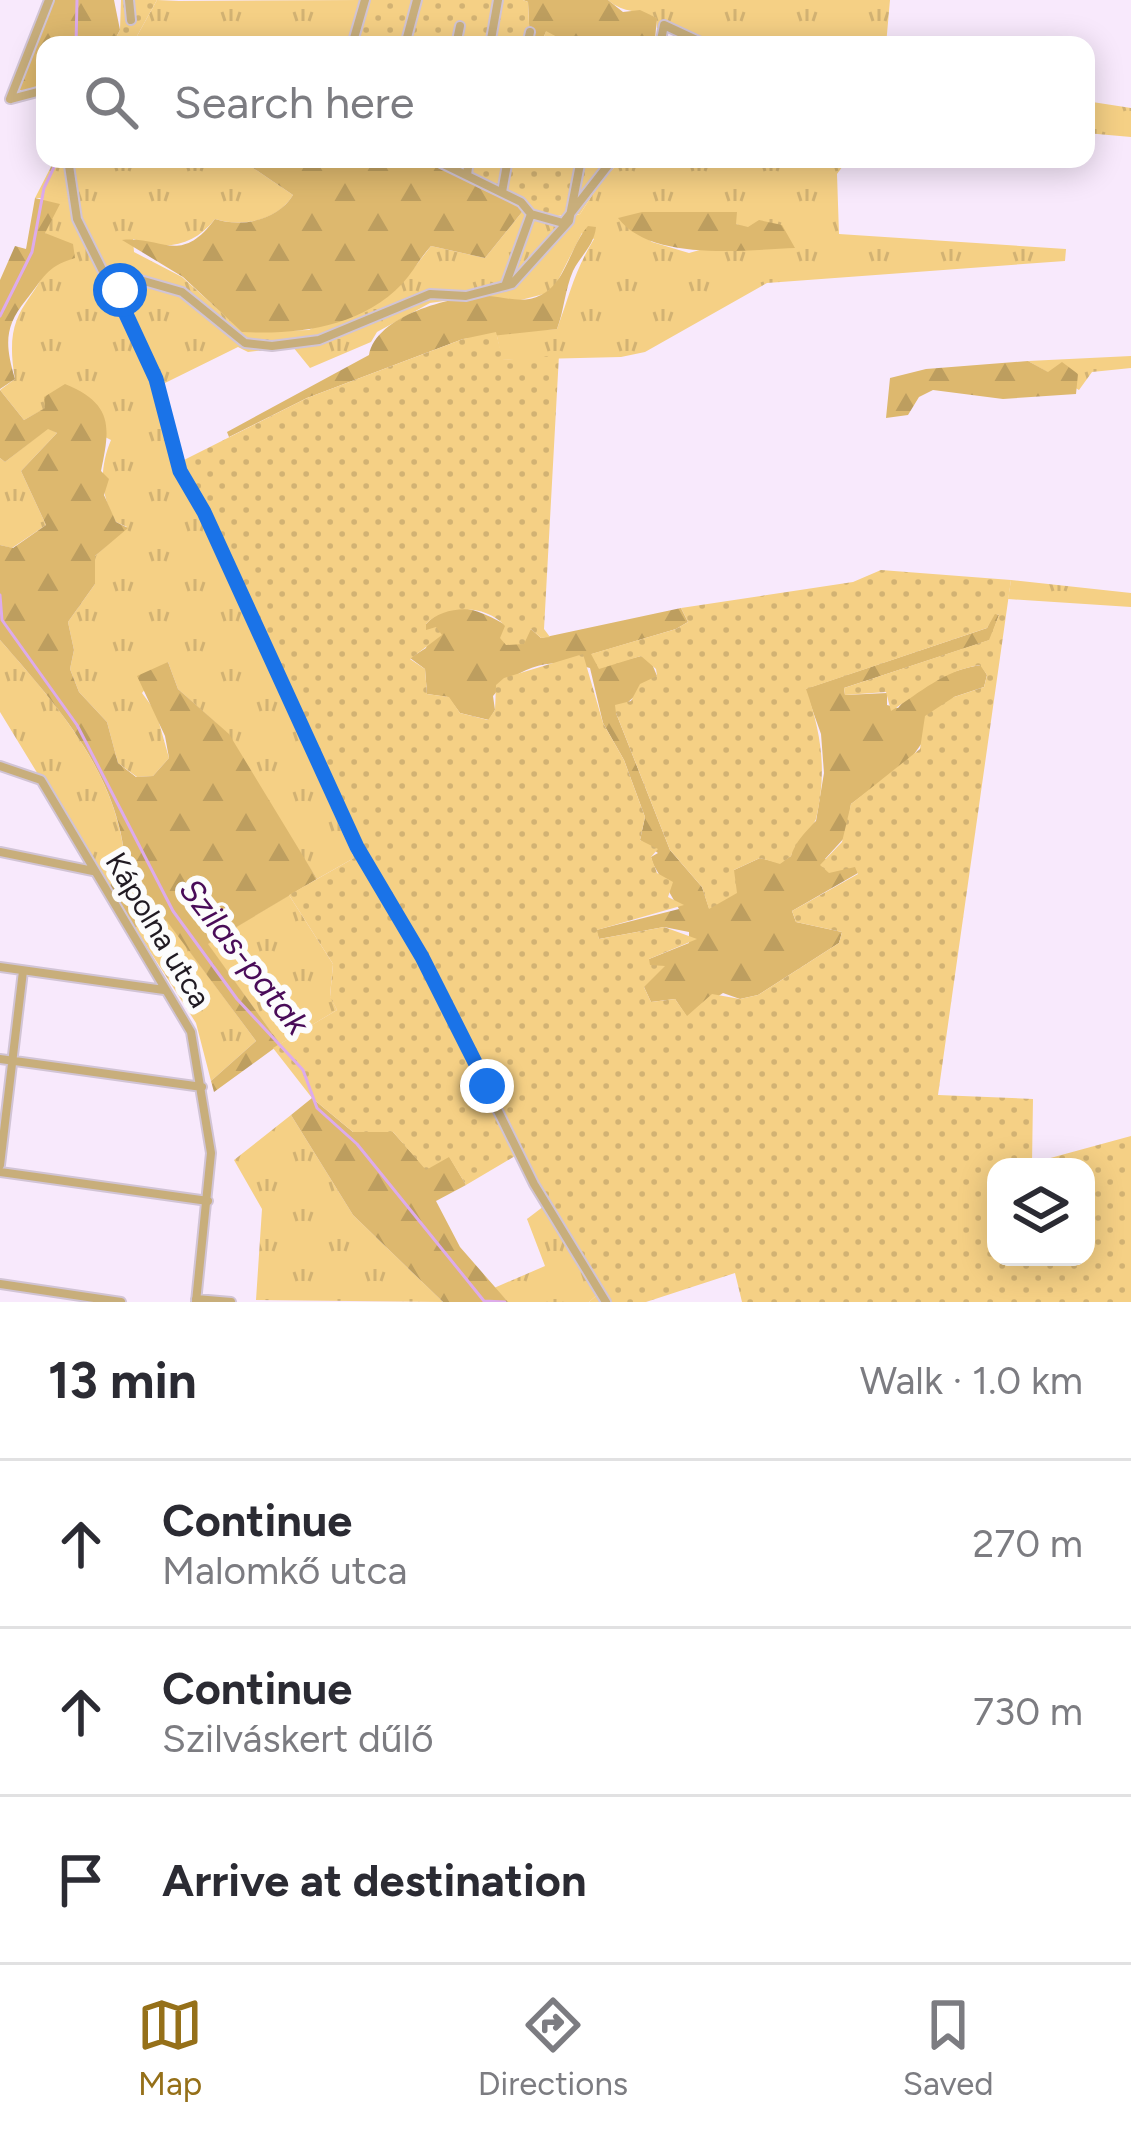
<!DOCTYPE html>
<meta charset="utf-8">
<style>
body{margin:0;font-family:Figtree,sans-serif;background:#f2f2f3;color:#2b2b33}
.controls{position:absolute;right:36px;bottom:36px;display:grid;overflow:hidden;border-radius:24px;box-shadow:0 6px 30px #0003}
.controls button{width:108px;height:108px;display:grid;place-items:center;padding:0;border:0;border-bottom:3px solid #e1e1e2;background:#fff;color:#2b2b33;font:60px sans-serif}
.stop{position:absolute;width:36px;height:36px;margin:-27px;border:9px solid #1a73e8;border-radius:50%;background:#fff}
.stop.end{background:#1a73e8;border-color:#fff;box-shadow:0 3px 12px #0008}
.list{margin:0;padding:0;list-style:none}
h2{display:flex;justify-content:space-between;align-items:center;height:156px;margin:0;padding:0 48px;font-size:51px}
h2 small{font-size:39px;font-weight:400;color:#7c7c81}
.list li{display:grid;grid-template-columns:78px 1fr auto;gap:36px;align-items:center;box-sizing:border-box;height:168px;padding:0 48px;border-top:3px solid #e1e1e2}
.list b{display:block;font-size:45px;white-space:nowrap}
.list p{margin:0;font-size:39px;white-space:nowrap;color:#7c7c81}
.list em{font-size:39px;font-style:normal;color:#7c7c81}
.icon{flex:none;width:66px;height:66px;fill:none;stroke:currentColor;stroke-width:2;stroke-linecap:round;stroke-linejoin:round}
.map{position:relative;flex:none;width:1131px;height:1302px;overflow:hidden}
.search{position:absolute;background:#fff;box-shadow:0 6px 30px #0003;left:36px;right:36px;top:36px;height:132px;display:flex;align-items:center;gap:30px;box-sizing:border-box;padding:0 42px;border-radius:24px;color:#7c7c81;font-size:45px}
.sheet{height:660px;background:#fff}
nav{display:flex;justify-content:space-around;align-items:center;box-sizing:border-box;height:168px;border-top:3px solid #e1e1e2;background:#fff;font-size:33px;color:#7c7c81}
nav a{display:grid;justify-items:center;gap:6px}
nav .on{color:#957019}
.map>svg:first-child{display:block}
</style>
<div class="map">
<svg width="1131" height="1302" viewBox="0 0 1131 1302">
<defs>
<pattern id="grass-tufts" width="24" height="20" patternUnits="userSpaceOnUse" patternTransform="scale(3)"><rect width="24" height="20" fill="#f5d085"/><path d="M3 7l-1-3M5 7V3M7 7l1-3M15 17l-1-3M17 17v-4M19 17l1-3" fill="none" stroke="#d2b273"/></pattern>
<pattern id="forest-firs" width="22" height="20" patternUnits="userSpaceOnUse" patternTransform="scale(3)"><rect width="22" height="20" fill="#ddb86e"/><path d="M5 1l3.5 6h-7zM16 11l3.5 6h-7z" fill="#bd9e5f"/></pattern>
<pattern id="garden-dots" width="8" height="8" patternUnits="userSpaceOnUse" patternTransform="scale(3)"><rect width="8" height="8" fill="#f5d085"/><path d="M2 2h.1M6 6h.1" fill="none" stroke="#d2b273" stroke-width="1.8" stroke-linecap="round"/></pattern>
</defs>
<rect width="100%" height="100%" fill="#f8e9fc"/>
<path fill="url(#grass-tufts)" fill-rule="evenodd" d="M 157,0 L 179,1 L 362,0 L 350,45 L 132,45 Z
M 608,0 L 890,0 L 886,45 L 698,45 L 657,28 L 656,18 C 638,8 625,15 608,0 Z
M 1086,101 L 1131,108 L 1131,137 L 1086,133 Z
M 55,159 L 240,159 L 293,195 C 278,220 243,228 215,219 C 193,247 165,251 133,239 L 134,252 L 182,277 L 243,332 L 309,330 L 414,268 L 431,246 L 485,258 L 526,207 L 569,218 L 580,214 L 604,177 L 624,159 L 848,159 L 837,174 L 839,234 L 1066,249 L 1065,261 L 767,283 L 645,352 L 621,357 L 502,360 L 496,332 L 557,329 C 570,294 574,272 594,239 L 582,233 L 555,286 L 544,294 L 517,301 L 480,296 L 430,303 L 377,332 L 371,342 L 310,368 L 293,347 L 248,352 L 238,347 L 165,383 L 162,392 L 180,462 L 204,503 L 196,509 L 354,858 L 317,879 L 217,724 L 178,689 L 168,662 L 142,693 L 156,712 L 169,758 L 153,776 L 137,777 L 118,763 L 107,722 L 79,692 L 70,669 L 74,650 L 68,622 L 95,584 L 95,556 L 127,527 L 116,522 C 100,495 99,469 111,440 L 46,408 L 24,420 L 0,390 L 15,379 C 0,297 45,306 53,240 L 45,233 L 43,198 L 35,198 ZM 736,212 L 736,224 L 794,247 L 714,246 L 689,253 L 652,242 L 619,218 Z
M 1131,356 L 1131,368 L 1092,372 L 1079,390 L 1028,361 Z
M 48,428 L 57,433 L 21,471 L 46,525 L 12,548 L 0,545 L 0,458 L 5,462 Z
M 1011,580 L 1131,593 L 1131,607 L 1008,599 Z
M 0,640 C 56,704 116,771 125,860 L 108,889 L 0,712 Z
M 289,895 L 333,964 L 330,996 L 337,1010 L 280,1044 L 207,944 Z
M 160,911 L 256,1041 L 211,1081 L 196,1023 L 135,928 Z
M 291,1115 L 353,1215 L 443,1302 L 256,1300 L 262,1209 L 234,1160 Z
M 544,1206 L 597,1295 L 589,1302 L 508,1302 L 494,1288 L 545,1266 L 527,1219 Z"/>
<path fill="url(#forest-firs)" d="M 49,0 L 114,0 L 120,30 L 112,45 L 45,45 L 45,99 L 17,89 Z
M 523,0 L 608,0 L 623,12 L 640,10 L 657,18 L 655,39 L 572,45 L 546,32 L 540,44 L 530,44 L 528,2 Z
M 240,159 L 423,159 L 526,207 L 485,258 L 431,246 C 420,258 413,272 402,284 C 361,327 298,335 242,332 L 183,277 L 122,240 C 163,236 180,266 215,219 C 242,228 278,220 293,195 Z
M 35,198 L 60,204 L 45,233 L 73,244 L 75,258 C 45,267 44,278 26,300 C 4,327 5,345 15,379 L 0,389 L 0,280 L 15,246 L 26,249 Z
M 642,212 L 737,212 L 736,224 L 748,227 L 759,220 L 782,225 L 795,248 C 745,250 651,262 618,218 Z
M 588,226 L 596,227 C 594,246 581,255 573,271 C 565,289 564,311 557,329 L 463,339 L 307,398 L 229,437 L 227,432 L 369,355 C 376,316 450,296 485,296 C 504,296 522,305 541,295 C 566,283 570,246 588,226 Z
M 1028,361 L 1048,372 L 1062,362 L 1078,374 L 1076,394 L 1003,399 L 933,390 L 919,397 L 908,415 L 886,418 L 890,378 L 926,369 Z
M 65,384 C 114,404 110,428 101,471 L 109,479 L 104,495 L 116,522 L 128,528 L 95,556 L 95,584 L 68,622 L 74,650 L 70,669 L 79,692 L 107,722 L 118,763 L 136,777 L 153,776 L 169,758 L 165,736 L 137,676 L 168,662 L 178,689 L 229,734 L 317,879 L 208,944 L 280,1044 L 214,1092 L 211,1081 L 256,1041 L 160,912 L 135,928 L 108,889 L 125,859 C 116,771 56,704 0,640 L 0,545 L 13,548 L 46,525 L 21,471 L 57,433 L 48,429 L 5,462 L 0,458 L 0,390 L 24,420 L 45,408 L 44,397 Z
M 681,608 L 688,622 L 676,629 L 592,654 L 606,665 L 641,656 L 650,659 L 657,676 L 616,713 L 670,850 L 702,887 L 709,908 L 734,870 L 760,858 L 780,863 L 791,856 L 795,838 L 816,821 L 824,773 L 821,734 L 805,689 L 987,628 L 994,613 L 999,615 L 990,640 L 844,688 L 845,695 L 887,693 L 887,705 L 898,708 C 919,684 950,670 981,665 L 987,675 L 984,687 L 954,697 L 910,760 L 851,804 L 846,836 L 825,859 L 856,867 L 858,873 L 792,911 L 796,922 L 842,932 L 839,943 L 758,995 L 740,999 L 723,993 L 687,1017 L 675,999 L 651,1002 L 644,987 L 649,959 L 689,943 L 689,932 L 664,927 L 599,939 L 596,930 L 679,909 L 653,864 L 651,857 L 658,853 L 640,840 L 645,817 L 624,760 L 603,723 L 590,668 C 551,657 519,665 493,696 L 495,710 L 489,720 L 460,713 L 448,697 L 427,694 L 425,669 L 410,658 L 426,648 L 431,631 L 425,630 L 426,624 C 459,589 491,620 525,634 L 531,629 L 541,638 Z
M 312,1098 L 353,1132 L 393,1132 L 426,1169 L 449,1156 L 466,1185 L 436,1201 L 460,1247 L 508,1302 L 443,1302 L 353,1215 L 291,1115 Z"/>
<path fill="url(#garden-dots)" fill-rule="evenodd" d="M 121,0 L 157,0 L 132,45 L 112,45 L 120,30 Z
M 362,0 L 523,0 L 528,2 L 530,44 L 541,44 L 546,31 L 572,45 L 350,45 Z
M 423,159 L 624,159 L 604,177 L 580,214 C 540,226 460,177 423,159 Z
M 496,332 L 503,360 L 559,355 L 544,629 L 550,637 L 541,638 L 531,629 L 524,644 L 506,645 L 500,638 L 505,626 C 486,604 445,604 426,624 L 426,630 L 436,627 L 442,635 L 410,659 L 425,669 L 427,694 L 449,697 L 460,713 L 488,720 L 495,710 L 496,685 L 504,678 L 583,654 L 603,723 L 624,760 L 645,817 L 640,840 L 658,849 L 651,857 L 657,873 L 673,882 L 668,897 L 684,905 L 597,930 L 599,939 L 664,927 L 697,939 L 649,959 L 650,965 L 665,966 L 644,987 L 651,1002 L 675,999 L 687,1016 L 712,994 L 740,999 L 758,995 L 839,943 L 842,932 L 796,922 L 792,911 L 858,874 L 855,867 L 829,873 L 820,865 L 842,842 L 851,804 L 920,749 L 925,716 L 954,697 L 984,687 L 987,675 L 980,665 C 943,671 921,692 891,711 L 886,692 L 845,695 L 844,688 L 989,640 L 999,615 L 995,614 L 987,628 L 806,689 C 822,735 827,773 816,819 C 814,826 798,835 791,856 L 780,864 L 760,858 L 734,870 L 737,893 L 709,909 L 702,887 L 670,850 L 616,713 L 615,705 L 631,701 L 640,684 L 657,676 L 656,669 L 641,656 L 599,669 L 591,654 L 676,629 L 688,622 L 681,608 L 853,582 L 881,570 L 1011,580 L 938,1095 L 1033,1099 L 1032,1163 L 1131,1136 L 1131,1302 L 742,1302 L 735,1273 L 646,1302 L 589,1302 L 597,1295 L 515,1156 L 466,1185 L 449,1157 L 426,1170 L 393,1132 L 353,1132 L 312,1098 L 273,1048 L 337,1010 L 330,997 L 333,964 L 289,895 L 354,858 L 195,508 L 203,503 L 180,462 L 307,398 L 463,339 ZM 996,1167 L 1086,1167 L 1086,1257 L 996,1257 Z"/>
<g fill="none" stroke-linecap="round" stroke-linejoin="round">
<path stroke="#ddabeb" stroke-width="3" d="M 76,45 L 77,0
M 0,316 L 32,252 L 44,188 L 58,159
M 0,595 L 2,620 L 77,725 L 173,911 L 237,999 L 303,1070 L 317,1108 L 357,1144 L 484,1301 L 505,1302"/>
<defs>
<path id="minor" d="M 129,0 L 131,20
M 352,45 L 365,0
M 405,45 L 417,0
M 456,45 L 460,26
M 490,45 L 498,0
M 527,45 L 530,32
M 660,45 L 664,25 L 707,45
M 10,99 L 49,0
M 11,99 L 45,90
M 68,159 L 77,219 L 153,372 L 177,463 L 204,512 L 357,847 L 422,957 L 534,1184 L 606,1302
M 433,159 L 521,202 L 531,214 L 563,223 L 613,159
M 467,175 L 469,159
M 502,192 L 508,159
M 109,271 L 182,292 L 245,343 L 272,346 L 319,340 L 430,294 L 466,296 L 512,284 L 569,221 L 581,159
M 505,286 L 531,214
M 0,766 L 41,780 L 191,1032 L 211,1153 L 196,1302
M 0,852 L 93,871
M 0,967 L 164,990
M 0,1059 L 202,1087
M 0,1165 L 23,971
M 0,1172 L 208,1201
M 0,1284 L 121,1302
M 196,1299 L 231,1302"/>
</defs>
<use href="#minor" stroke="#d1c4d5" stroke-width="12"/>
<use href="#minor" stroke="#c8ae7b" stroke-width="8"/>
</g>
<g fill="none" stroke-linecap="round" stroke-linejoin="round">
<path stroke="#1a73e8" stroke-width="15" d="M 120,290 L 119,299 L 156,379 L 180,471 L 204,512 L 357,847 L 422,957 L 487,1086"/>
</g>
<g text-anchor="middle" stroke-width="12" stroke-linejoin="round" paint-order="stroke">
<g font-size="30" fill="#201a22" stroke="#fcfcfc">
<text transform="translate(158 930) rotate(59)" y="10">Kápolna utca</text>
</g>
<g font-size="33" font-style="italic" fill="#490b58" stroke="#fcfcfc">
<text transform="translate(245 956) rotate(52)" y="12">Szilas-patak</text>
</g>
</g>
</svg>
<div class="controls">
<button><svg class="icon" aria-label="layers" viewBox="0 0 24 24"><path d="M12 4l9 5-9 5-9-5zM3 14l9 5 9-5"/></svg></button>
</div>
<div class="stop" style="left:120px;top:290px"></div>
<div class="stop end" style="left:487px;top:1086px"></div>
<div class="search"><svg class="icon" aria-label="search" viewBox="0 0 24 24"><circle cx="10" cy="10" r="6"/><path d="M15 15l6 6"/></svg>Search here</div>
</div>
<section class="sheet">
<h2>13 min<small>Walk · 1.0 km</small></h2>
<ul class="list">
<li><svg class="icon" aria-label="ahead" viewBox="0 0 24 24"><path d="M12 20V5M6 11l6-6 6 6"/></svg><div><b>Continue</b><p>Malomkő utca</p></div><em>270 m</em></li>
<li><svg class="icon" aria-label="ahead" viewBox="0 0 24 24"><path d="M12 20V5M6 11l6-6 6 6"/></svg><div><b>Continue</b><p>Szilváskert dűlő</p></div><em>730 m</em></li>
<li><svg class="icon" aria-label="arrive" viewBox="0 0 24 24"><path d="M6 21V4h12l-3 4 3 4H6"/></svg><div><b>Arrive at destination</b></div></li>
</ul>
</section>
<nav>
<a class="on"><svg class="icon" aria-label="map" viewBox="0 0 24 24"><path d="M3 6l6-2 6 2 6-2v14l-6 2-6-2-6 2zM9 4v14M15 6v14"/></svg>Map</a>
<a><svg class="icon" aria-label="directions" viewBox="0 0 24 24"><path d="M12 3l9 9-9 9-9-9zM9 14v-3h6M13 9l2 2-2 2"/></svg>Directions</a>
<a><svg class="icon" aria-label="saved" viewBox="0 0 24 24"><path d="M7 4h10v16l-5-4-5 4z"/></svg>Saved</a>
</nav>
